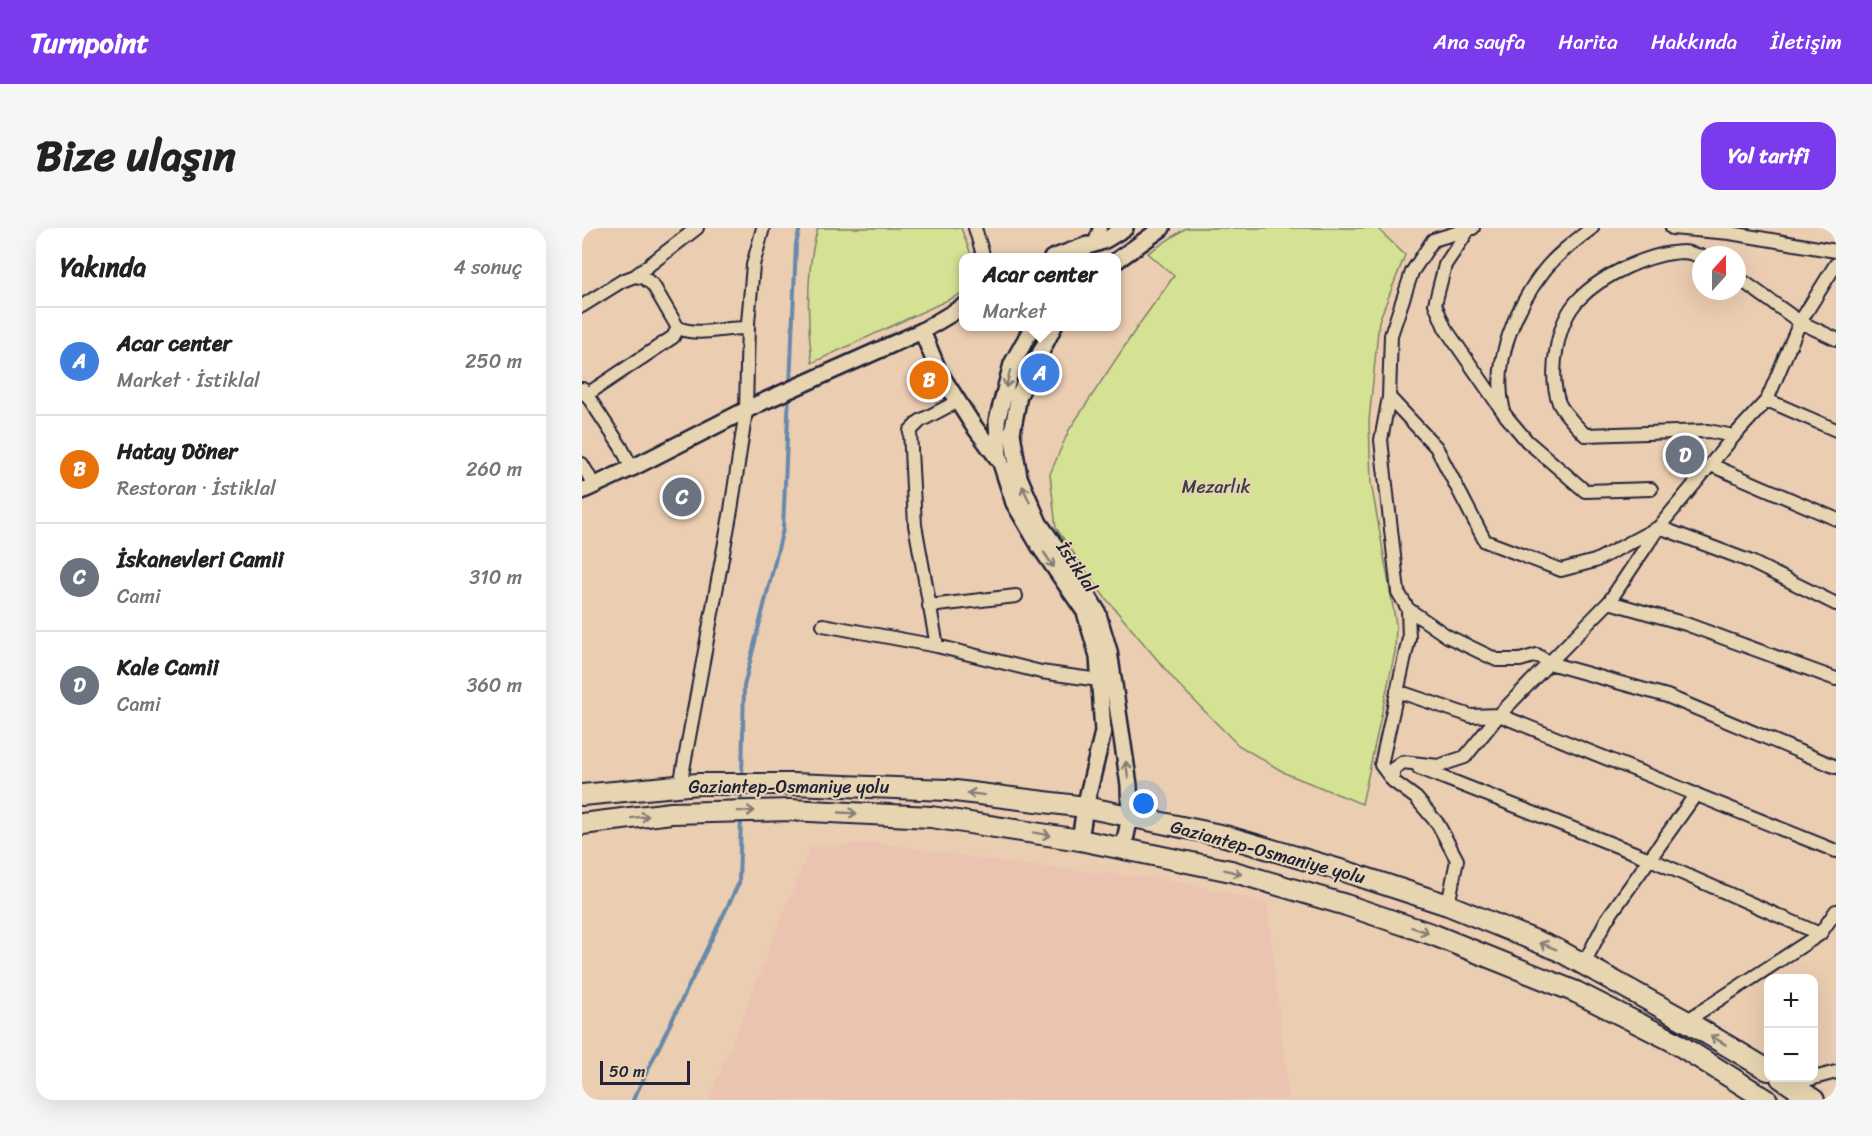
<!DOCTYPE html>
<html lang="tr">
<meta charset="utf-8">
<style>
body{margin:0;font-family:Sriracha,sans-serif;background:#f6f6f6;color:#222}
.controls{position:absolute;right:18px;bottom:18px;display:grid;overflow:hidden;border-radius:12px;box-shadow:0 6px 24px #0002}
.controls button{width:54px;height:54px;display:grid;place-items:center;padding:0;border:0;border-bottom:2px solid #e0e0e0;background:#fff;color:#222;font:30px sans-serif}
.compass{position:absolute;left:1110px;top:18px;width:54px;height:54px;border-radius:50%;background:#fff;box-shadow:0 6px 24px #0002;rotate:21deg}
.scale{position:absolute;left:18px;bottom:15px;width:90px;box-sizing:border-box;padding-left:6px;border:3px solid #22223b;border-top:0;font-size:16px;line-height:21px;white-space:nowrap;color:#22223b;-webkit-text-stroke:4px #e7d5b2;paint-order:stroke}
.you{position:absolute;left:562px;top:576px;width:21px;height:21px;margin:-15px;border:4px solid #fff;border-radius:50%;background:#1a73e8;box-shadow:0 0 0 9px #1a73e833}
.badge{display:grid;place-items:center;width:39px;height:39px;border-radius:50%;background:#7c3aed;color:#fff;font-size:20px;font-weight:700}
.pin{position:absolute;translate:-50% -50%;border:3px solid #fff;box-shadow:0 2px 6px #0006}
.popup{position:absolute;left:377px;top:25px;width:162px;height:78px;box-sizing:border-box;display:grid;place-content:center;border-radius:12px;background:#fff;filter:drop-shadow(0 2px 4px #0005);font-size:20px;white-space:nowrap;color:#767676}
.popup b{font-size:22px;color:#222}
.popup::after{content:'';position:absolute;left:50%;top:100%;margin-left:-12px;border:12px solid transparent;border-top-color:#fff}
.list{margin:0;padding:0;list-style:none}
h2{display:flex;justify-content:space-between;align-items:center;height:78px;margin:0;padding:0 24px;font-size:26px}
h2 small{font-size:20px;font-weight:400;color:#767676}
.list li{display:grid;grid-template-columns:39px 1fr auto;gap:18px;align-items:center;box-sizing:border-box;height:108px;padding:0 24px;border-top:2px solid #e0e0e0}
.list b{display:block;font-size:22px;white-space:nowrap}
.list p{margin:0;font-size:20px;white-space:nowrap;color:#767676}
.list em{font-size:20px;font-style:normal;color:#767676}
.map{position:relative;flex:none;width:1254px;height:872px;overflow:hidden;border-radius:18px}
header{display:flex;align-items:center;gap:36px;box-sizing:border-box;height:84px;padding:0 30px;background:#7c3aed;color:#fff}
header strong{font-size:28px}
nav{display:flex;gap:33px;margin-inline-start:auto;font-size:21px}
.intro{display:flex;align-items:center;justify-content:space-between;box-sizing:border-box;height:144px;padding:0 36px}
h1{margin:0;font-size:42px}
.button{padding:15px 27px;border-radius:18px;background:#7c3aed;color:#fff;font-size:21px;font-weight:700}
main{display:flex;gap:36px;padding:0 36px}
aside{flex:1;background:#fff;border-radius:18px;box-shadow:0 6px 24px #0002}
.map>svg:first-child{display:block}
</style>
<header>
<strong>Turnpoint</strong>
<nav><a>Ana sayfa</a><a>Harita</a><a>Hakkında</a><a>İletişim</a></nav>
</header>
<div class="intro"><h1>Bize ulaşın</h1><a class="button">Yol tarifi</a></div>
<main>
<aside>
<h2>Yakında<small>4 sonuç</small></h2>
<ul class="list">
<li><span class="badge" style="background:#3f7fe0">A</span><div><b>Acar center</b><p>Market · İstiklal</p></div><em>250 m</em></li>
<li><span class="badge" style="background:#e8710a">B</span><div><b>Hatay Döner</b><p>Restoran · İstiklal</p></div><em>260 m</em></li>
<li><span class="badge" style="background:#6b7280">C</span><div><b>İskanevleri Camii</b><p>Cami</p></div><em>310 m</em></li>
<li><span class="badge" style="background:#6b7280">D</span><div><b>Kale Camii</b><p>Cami</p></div><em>360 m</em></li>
</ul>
</aside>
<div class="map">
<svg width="1254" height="872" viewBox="0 0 1254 872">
<rect width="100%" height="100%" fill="#ebcdb2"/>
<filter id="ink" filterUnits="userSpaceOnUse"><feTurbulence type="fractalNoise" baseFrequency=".0167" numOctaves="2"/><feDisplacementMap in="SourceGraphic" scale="12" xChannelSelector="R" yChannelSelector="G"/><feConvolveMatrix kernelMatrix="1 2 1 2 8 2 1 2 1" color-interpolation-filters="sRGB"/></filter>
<g filter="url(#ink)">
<path fill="#eac4b0" d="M 299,615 L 435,636 L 589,652 L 685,674 L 707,872 L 127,872 L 228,619 Z"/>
<path fill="#d5e193" stroke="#7c8267" stroke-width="1.5" d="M 236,0 L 379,0 L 390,29 L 382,30 L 381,65 L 230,135 C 225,95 224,38 236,0 Z
M 604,0 L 795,0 L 823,27 L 797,93 L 787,193 L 789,255 L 814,396 L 813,424 L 780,576 L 705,546 L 656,517 L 594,454 L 521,367 L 474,300 L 468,246 L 487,202 L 558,95 L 592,48 L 566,25 Z"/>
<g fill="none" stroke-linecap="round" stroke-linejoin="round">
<path stroke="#6789aa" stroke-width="4" d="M 208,158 L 214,16 L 218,0
M 160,549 L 162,458 L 201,301 L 207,165
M 159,579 L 159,562
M 51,872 L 157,655 L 159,589"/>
<defs>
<path id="minor" d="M 393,0 L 402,30
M 1090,0 L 1148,5 L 1254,23
M 887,1 L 863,37 L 853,76 L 863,100 L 924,188 L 945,213 L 1003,263 L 1069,261
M 513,14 L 518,0
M 1119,28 C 1113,27 1107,24 1101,24 C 1068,25 1020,47 997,71 C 975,93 966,145 977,175 C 982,186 995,198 1003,207 L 1126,203 L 1152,208
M 53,48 L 115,0
M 1155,49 L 1218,94 L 1254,111
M 0,78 L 40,53 L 53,48 L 62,50 L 71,57 L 96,100 C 118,109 143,99 166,100
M 1,161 L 39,219 L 50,240
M 4,167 L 91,109 L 96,100
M 807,169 L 854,219 L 903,313 L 979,342 L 1013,333 L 1077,299 L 1167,333 L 1254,376
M 1185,172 L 1254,202
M 376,173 L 338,193 L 328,203 L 333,297 L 355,418 L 459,444 L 517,452
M 921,179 C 910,134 934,79 961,44 C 974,27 993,13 1010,0
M 0,236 L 12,257
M 1129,237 L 1254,291
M 1027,374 L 1104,396 L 1254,451
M 347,378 L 434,368
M 826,381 L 865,408 L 915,432 L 938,432 L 955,427 L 967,435 L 1027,374 L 1077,299 L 1152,208 L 1185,172 L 1218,94 L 1254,36
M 241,397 L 355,418
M 815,463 L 889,488 L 917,487 L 1254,623
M 837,540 L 1068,631 L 1238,706
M 811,553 L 799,537 L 827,410 L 826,381 L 816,364 L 799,212 L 807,169 L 809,107 L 830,44 L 851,12 L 891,0
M 98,558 L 149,282 L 164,183 L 166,95 L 171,37 L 181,0
M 866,677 L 875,632 L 856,596 L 834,570 L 811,553 L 811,541 L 821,534 L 856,538 L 883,529 L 917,487 L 967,435 L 1085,468 L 1254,539
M 1001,737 L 1025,691 L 1114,566
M 1104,793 L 1238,706 L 1254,683
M 1210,856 L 1254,844"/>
<path id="tertiary" d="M 470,30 L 505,17
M 499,30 C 502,15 510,18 521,13 C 528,10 535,4 543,0
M 534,33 L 580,0
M 451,98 L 430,136 L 415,193 L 417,229 L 432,275 L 458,319 L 503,384 L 516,428 L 521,504 L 503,579 L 498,612
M 472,98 L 437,167 L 430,205 L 437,249 L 457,295 L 490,342 L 515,383 L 527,423 L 547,557 L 548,589 L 541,621
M 340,103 L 357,144 L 391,197 L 417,232
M 0,263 L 50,240 L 178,175 L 340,103 L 382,78"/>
<path id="trunk" d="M 0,567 L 116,556 L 211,556 L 365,562 L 503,579 L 643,608 L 762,643 L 866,677 L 976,722 L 1104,793 L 1186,842
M 0,596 L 89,585 L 208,582 L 349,589 L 498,612 L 649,643 L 764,677 L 852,707 L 994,764 L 1089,812 L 1185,872
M 1199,850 L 1232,872"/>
</defs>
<use href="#minor" stroke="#22223b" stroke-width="16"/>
<use href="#tertiary" stroke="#22223b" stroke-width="20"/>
<use href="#trunk" stroke="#22223b" stroke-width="24"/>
<use href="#minor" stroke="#e7d5b2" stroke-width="12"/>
<use href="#tertiary" stroke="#e7d5b2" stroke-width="15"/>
<use href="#trunk" stroke="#e7d5b2" stroke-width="20"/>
</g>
<defs><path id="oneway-shaft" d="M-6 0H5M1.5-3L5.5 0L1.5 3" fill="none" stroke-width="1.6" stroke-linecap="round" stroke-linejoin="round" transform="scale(1.5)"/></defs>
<g stroke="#847c76">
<use href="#oneway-shaft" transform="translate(426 151) rotate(104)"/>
<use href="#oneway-shaft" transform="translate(444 266) rotate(-114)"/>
<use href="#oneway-shaft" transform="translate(467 332) rotate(56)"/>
<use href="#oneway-shaft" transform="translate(545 542) rotate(-98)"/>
<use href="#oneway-shaft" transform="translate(394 566) rotate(-173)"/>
<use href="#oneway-shaft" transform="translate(164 583) rotate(-1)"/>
<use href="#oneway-shaft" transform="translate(266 585) rotate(3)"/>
<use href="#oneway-shaft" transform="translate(58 589) rotate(-7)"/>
<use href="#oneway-shaft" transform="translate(460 606) rotate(10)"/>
<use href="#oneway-shaft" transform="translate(651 644) rotate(15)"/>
<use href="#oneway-shaft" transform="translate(838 702) rotate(19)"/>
<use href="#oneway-shaft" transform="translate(966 718) rotate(-158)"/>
<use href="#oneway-shaft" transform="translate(1136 812) rotate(-149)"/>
</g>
</g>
<g text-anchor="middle" stroke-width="4.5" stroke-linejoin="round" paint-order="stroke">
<g font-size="18" fill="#3d3f48" stroke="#e7d5b2">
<text x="634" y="265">Mezarlık</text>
</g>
<g font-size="18" fill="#22223b" stroke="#e7d5b2">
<text transform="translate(495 339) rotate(56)" y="6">İstiklal</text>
<text x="207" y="565">Gaziantep-Osmaniye yolu</text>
<text transform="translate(686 624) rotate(15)" y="6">Gaziantep-Osmaniye yolu</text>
</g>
</g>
</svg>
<div class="controls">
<button>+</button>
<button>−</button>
</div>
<svg class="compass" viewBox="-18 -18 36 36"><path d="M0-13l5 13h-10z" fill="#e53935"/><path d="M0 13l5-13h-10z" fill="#767676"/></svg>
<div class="scale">50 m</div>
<div class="you"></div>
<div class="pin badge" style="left:458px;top:145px;background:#3f7fe0">A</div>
<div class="popup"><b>Acar center</b>Market</div>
<div class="pin badge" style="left:347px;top:152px;background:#e8710a">B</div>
<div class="pin badge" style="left:100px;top:269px;background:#6b7280">C</div>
<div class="pin badge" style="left:1103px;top:227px;background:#6b7280">D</div>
</div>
</main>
